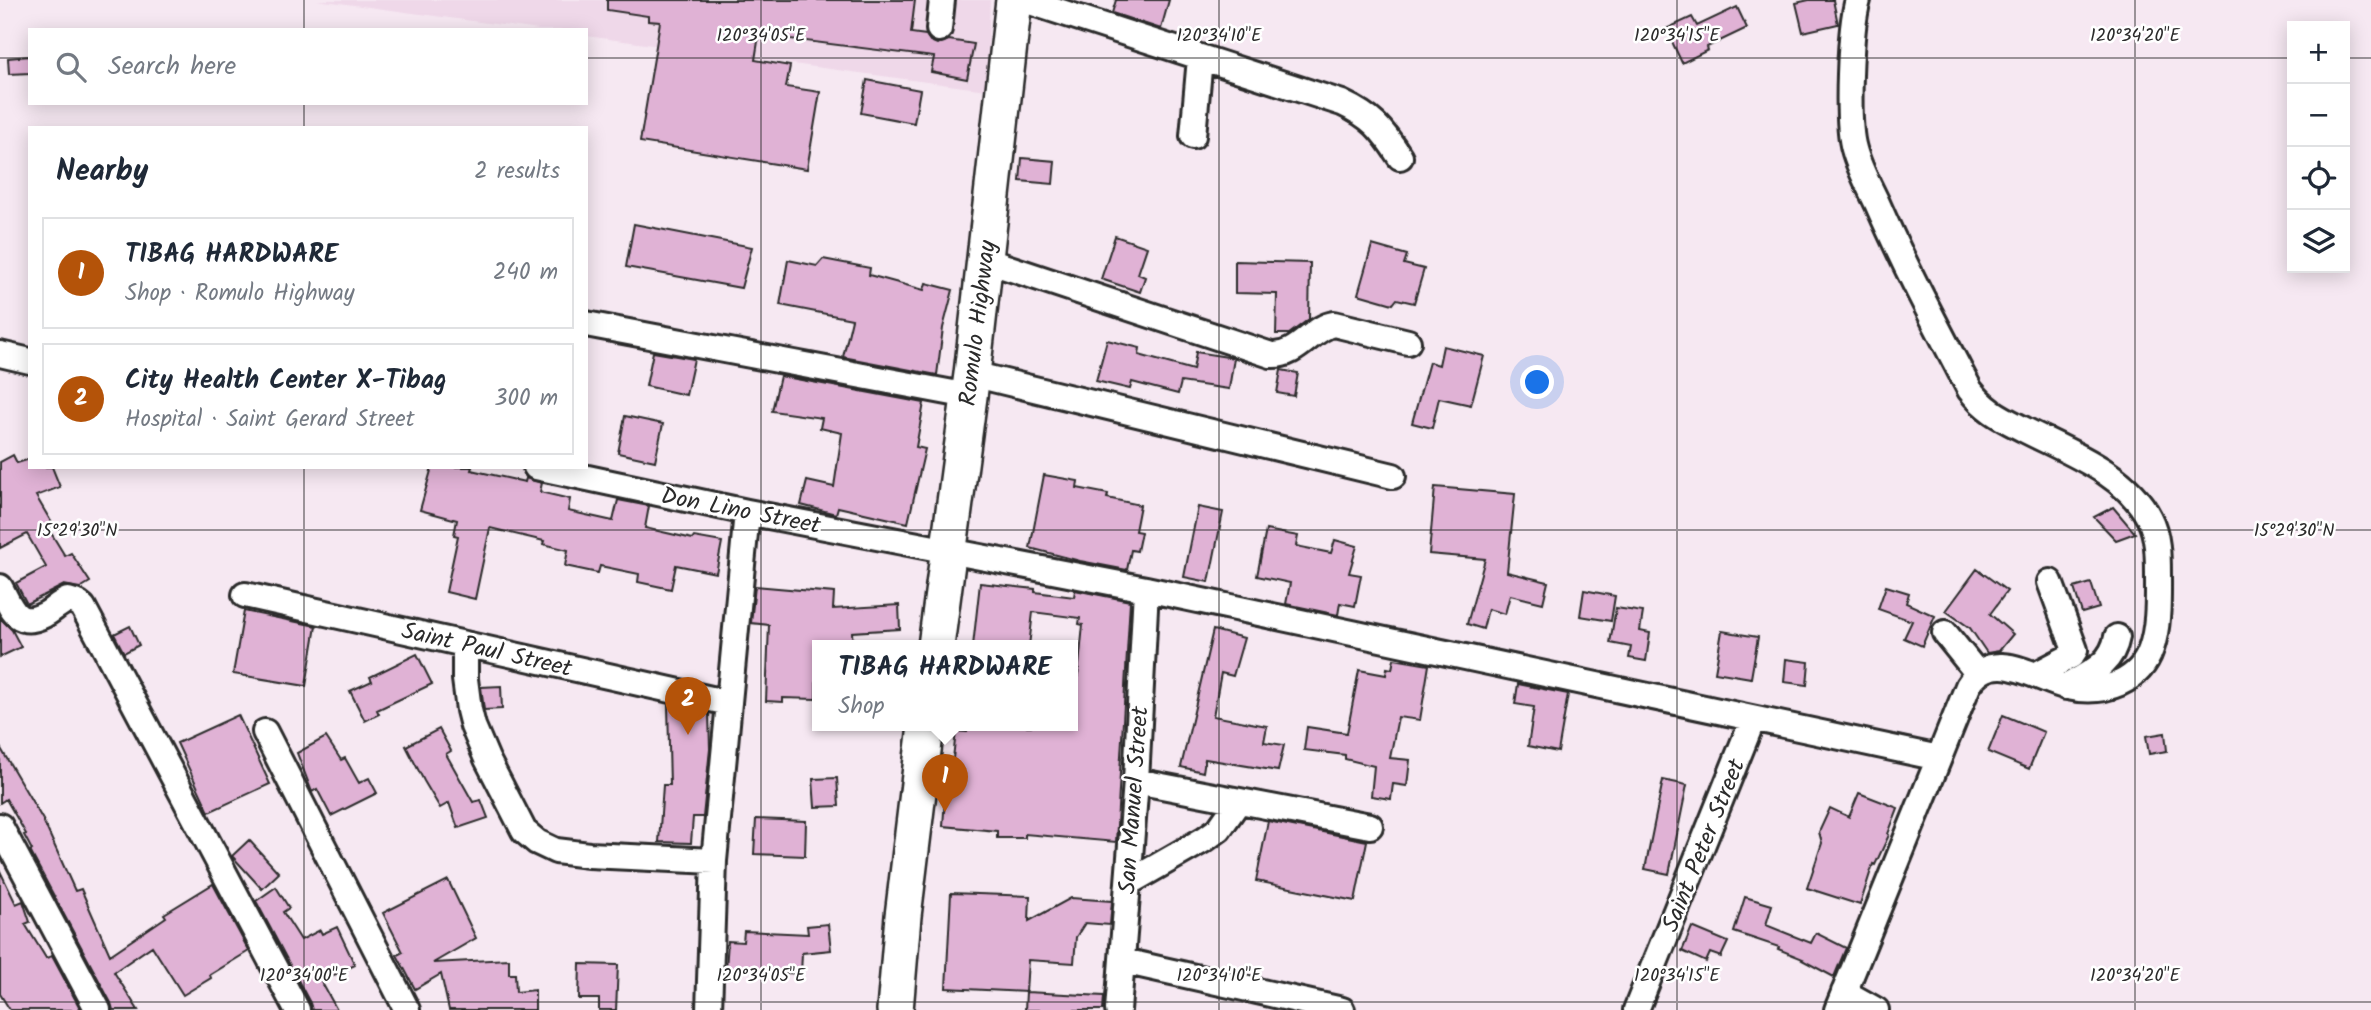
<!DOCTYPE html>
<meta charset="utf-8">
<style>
body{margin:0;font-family:Kalam,sans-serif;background:#f6f6f7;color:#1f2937}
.controls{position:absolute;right:21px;top:21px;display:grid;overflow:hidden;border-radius:0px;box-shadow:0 4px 18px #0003}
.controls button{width:63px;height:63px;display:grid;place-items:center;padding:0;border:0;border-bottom:2px solid #e0e1e3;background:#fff;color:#1f2937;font:35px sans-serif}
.you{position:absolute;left:1538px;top:383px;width:24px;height:24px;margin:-18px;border:5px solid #fff;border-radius:50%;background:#1a73e8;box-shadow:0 0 0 10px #1a73e833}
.badge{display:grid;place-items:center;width:46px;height:46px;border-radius:50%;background:#b45309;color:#fff;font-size:23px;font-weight:700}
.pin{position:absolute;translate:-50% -58px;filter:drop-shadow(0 2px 4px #0008)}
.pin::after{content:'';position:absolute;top:37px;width:24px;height:21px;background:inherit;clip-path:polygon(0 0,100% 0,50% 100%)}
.popup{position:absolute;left:812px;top:640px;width:266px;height:91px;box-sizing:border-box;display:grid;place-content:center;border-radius:0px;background:#fff;filter:drop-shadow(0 2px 5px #0005);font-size:23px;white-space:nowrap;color:#747a83}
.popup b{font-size:26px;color:#1f2937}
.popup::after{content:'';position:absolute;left:50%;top:100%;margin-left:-14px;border:14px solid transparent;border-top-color:#fff}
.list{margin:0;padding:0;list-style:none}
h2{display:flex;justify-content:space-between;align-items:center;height:91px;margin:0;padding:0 28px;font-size:30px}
h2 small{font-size:23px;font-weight:400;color:#747a83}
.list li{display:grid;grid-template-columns:46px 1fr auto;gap:21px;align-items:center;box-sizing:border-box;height:112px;margin:0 14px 14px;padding:0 14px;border:2px solid #e0e1e3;border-radius:0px}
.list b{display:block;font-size:26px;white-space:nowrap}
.list p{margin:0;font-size:23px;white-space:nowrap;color:#747a83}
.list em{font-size:23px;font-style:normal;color:#747a83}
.icon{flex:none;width:38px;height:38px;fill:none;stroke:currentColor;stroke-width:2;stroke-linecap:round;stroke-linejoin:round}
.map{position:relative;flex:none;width:2371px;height:1010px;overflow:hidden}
.search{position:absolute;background:#fff;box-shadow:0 4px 18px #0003;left:28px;top:28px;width:560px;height:77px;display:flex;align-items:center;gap:18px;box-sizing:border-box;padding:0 24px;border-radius:0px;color:#747a83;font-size:26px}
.panel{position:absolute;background:#fff;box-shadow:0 4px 18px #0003;left:28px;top:126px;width:560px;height:343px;border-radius:0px}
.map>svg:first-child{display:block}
</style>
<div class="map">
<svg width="2371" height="1010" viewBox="0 0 2371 1010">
<rect width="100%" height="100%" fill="#f6e8f2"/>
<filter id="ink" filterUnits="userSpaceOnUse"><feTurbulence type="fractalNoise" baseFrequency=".0143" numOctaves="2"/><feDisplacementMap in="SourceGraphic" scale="14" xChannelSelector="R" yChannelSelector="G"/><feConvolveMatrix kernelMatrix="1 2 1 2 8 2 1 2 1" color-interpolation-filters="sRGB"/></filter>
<g filter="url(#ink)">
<path fill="#efd8e9" d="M 317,0 L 990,0 L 986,90 L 586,36 L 586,30 L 539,30 Z"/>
<path fill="#e0b2d5" stroke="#2b2b2b" stroke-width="2" d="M 607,0 L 915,0 L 911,33 L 926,35 L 930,41 L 937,44 L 949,40 L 974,44 L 967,79 L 931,72 L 934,57 L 759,35 L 755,60 L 790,66 L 786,87 L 820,92 L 807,169 L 640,142 L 660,22 L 648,21 L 648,16 L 607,10 Z
M 1116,0 L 1169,0 L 1161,29 L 1112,13 Z
M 1809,0 L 1833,0 L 1838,24 L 1803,32 L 1796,3 Z
M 1737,7 L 1747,28 L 1707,47 L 1708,50 L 1682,63 L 1666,29 L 1692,17 L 1697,26 Z
M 30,56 L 30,73 L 9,74 L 8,58 Z
M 867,80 L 920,90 L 914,123 L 861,113 Z
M 1022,158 L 1055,161 L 1053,184 L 1020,181 Z
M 634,224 L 752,247 L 741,288 L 626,267 Z
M 1115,236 L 1147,247 L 1138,274 L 1145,277 L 1140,292 L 1101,279 Z
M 1372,245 L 1407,255 L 1404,264 L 1424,269 L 1414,303 L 1397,299 L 1393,304 L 1358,294 Z
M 823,259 L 870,268 L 869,275 L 924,290 L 926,283 L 953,290 L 943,328 L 937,375 L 843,357 L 852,319 L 780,305 L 788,260 L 817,266 Z
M 1235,261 L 1310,263 L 1309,319 L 1289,334 L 1276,334 L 1277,294 L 1235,293 Z
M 1107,340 L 1140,348 L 1139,355 L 1193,370 L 1196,352 L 1234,358 L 1229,389 L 1181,382 L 1178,394 L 1132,382 L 1130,389 L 1096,381 Z
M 1443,346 L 1484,356 L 1471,405 L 1439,398 L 1432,428 L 1412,423 L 1429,362 L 1439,365 Z
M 653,352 L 694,359 L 686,395 L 646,386 Z
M 1281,370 L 1298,373 L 1294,396 L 1277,393 Z
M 780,376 L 924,403 L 916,447 L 925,449 L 908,523 L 838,507 L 836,514 L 801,505 L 807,481 L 834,487 L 842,433 L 820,428 L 822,418 L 772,411 Z
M 625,416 L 663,424 L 655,461 L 618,453 Z
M 13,455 L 17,463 L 30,459 L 30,467 L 52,467 L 60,487 L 36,496 L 53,525 L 48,528 L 65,556 L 71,553 L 90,582 L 80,588 L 64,585 L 27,604 L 16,583 L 46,567 L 27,534 L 0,548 L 0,462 Z
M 432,467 L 472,467 L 471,470 L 525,482 L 526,478 L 542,483 L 540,492 L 570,499 L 568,511 L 613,521 L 618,500 L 649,506 L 645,528 L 693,539 L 694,537 L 722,542 L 716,573 L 676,565 L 671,589 L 638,582 L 639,574 L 600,566 L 598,573 L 565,566 L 568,550 L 543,544 L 544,541 L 490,528 L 475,599 L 446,592 L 458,536 L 454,535 L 457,520 L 420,510 Z
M 1044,475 L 1078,481 L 1077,488 L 1108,494 L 1107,498 L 1140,505 L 1135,531 L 1141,532 L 1137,551 L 1131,550 L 1127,570 L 1080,561 L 1030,548 Z
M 1435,487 L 1515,494 L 1507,572 L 1548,582 L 1543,603 L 1510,595 L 1505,614 L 1488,609 L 1483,629 L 1467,624 L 1485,559 L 1429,554 Z
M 1198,507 L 1223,512 L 1209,582 L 1184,577 Z
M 2113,507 L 2135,533 L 2116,540 L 2094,517 Z
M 1266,530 L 1298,536 L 1296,546 L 1331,553 L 1335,540 L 1357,546 L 1349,573 L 1361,575 L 1355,606 L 1340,603 L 1338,615 L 1286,604 L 1290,583 L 1257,576 Z
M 1977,569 L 2007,591 L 1990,614 L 2013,634 L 1999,651 L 1987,653 L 1970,628 L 1946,611 Z
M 980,583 L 1035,589 L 1035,592 L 1074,597 L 1075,590 L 1130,601 L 1116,842 L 1025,834 L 1025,838 L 997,838 L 997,831 L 943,826 L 945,798 L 942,797 L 945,768 L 952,768 L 956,731 L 967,732 L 967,726 L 1073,726 L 1083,625 L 1079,624 L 1080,618 L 1033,612 L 1029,646 L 973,646 Z
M 2091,583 L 2099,608 L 2082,613 L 2074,588 Z
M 755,586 L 834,593 L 833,609 L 899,605 L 900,629 L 852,632 L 853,646 L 817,646 L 816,699 L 783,698 L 783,702 L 766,701 L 769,625 L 751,623 Z
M 1886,586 L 1909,593 L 1906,603 L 1935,616 L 1922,646 L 1904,638 L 1912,621 L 1878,609 Z
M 1584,590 L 1615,596 L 1611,621 L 1580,616 Z
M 1616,608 L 1643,612 L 1640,631 L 1650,633 L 1646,661 L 1629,658 L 1631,647 L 1610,643 Z
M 244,611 L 316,626 L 306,686 L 233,674 Z
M 0,618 L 12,630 L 21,647 L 0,657 Z
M 130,626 L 139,645 L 124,653 L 114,634 Z
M 1213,630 L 1244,638 L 1233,676 L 1221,673 L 1213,716 L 1267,726 L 1264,742 L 1284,745 L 1278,771 L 1205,759 L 1203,772 L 1181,767 Z
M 1722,631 L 1758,637 L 1751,678 L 1715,672 Z
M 417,654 L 432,684 L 377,710 L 379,714 L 365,721 L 350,691 L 372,681 L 370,677 Z
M 1394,659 L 1429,665 L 1420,720 L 1398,717 L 1390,758 L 1410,760 L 1407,786 L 1393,784 L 1391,799 L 1371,796 L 1374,766 L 1345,759 L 1345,755 L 1304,750 L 1307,727 L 1347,733 L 1359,670 L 1386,675 L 1387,668 L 1392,669 Z
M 1786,659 L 1809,662 L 1807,685 L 1784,682 Z
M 1518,684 L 1568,694 L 1558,752 L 1528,746 L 1534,707 L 1515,704 Z
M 501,686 L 502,709 L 484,710 L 481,687 Z
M 668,705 L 709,714 L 710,749 L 703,817 L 693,817 L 691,843 L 659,842 L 663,785 L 670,785 Z
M 238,715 L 270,784 L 209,812 L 177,743 Z
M 2003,715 L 2044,732 L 2029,769 L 1988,752 Z
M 439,729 L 451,751 L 446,754 L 473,802 L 481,800 L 488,818 L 458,828 L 449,803 L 440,808 L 424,781 L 406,746 Z
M 2165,733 L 2167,751 L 2149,754 L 2146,736 Z
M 326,737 L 341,760 L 345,758 L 359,783 L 369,778 L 377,793 L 331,816 L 317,789 L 312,792 L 297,753 Z
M 0,747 L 43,820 L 75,891 L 81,889 L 110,955 L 166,917 L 164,914 L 213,884 L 249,951 L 210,975 L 211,978 L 183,995 L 152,946 L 114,972 L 138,1010 L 113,1010 L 111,1003 L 30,851 L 32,850 L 24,835 L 26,834 L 6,799 L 0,803 Z
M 837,778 L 839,806 L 815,807 L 813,779 Z
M 1663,780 L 1687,785 L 1669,874 L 1645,869 Z
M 1859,793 L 1898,808 L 1888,834 L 1889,835 L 1875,865 L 1873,864 L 1860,905 L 1807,888 L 1822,843 L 1819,832 L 1830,808 L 1849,817 Z
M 756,819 L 806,821 L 805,856 L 754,854 Z
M 1268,821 L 1367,841 L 1355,901 L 1256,881 Z
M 249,840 L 279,873 L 262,889 L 232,856 Z
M 0,871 L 16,904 L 23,901 L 30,922 L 25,924 L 46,958 L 52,956 L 81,1010 L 10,1010 L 0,994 Z
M 448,880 L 476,938 L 433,963 L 509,959 L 509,974 L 515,974 L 516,992 L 535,990 L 535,1010 L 449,1010 L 441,974 L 415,989 L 397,955 L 403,952 L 383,913 Z
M 276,887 L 289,908 L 283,912 L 301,940 L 320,930 L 322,934 L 337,927 L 355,965 L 321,981 L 337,1010 L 312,1010 L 310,1003 L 256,901 Z
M 951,893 L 1030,896 L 1029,921 L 1071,898 L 1112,901 L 1110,925 L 1085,923 L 1076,937 L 1074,963 L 1028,960 L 1026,992 L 946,988 Z
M 1745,897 L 1772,905 L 1766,925 L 1811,943 L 1816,933 L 1846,948 L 1834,977 L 1802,960 L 1803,959 L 1778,949 L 1779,947 L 1734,932 Z
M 828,924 L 831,950 L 802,953 L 801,974 L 726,969 L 728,941 L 743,942 L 744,931 L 808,934 L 807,926 Z
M 1692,927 L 1728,942 L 1721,957 L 1710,953 L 1706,962 L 1682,951 Z
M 580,964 L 618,965 L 616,1010 L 599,1010 L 599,999 L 579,999 Z
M 1026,992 L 1104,996 L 1103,1010 L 1025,1010 Z"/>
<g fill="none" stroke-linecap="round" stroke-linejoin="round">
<defs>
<path id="minor" d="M 1024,0 L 1342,103 C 1372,117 1382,129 1400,157
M 939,29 L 942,0
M 1193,136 L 1200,58
M 985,260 L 1271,355 C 1298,357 1312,327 1334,324 L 1408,342
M 586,324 L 969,396
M 0,354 L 30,361
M 972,374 L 1393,476
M 536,467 L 747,512 L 1146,589 L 1939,758 L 1968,686 C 1993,644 2036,680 2068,687 C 2085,691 2104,690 2120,683 C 2135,676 2146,664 2151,649 C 2159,626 2158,598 2158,575 C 2158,556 2158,535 2149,518 C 2126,473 2068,452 2025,430 C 2002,418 1987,412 1970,390 C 1938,329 1905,267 1877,203 C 1869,186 1859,168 1854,149 C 1846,122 1850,27 1858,0
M 0,587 C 11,607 16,629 44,615 C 52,611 59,603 68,600 L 78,603 L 83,607 L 297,1010
M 245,595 L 729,703
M 1945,633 L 1978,674
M 465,644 L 465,679 L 469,710 L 473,726 L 487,759 L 524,831 L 537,842 L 556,851 L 589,855 L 714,861
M 2035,675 L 2071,656 L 2075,650 L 2050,582
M 2066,687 C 2089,673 2112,665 2117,637
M 265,732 L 407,1010
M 1136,781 L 1370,826
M 0,826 L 98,1010
M 1128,883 L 1205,839 L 1219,829 L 1238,802
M 1123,961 L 1342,1010
M 1844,992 L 1876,1010
M 709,1010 L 714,861 L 747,512
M 1118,1010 L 1136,781 L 1146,589
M 1636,1010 L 1753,719
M 1837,1010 L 1939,758"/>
<path id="highway" d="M 936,646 L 972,374 L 1014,0
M 895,1010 L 903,916 L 926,726"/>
</defs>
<use href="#minor" stroke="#2b2b2b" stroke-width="30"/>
<use href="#highway" stroke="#2b2b2b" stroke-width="40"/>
<use href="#minor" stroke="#fff" stroke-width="24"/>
<use href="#highway" stroke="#fff" stroke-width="35"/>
</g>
</g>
<path fill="none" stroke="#2b2b2b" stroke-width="2" stroke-opacity="0.45" d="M 304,0 L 304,30M 761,0 L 761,1010M 1219,0 L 1219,1010M 1677,0 L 1677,1010M 2135,0 L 2135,1010M 0,58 L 30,58M 586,58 L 2292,58M 2345,58 L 2371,58M 304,103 L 304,128M 304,467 L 304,1010M 0,530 L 2371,530M 0,1002 L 2371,1002"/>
<g text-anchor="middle" stroke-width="5" stroke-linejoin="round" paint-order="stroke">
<g font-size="24" fill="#2b2b2b" stroke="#fff">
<text transform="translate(977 323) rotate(-83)" y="8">Romulo Highway</text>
<text transform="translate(741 510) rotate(11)" y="8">Don Lino Street</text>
<text transform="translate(487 649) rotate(13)" y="8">Saint Paul Street</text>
<text transform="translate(1133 800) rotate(-86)" y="8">San Manuel Street</text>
<text transform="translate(1703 845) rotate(-68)" y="8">Saint Peter Street</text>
</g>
</g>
<g font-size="18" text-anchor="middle" fill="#2b2b2b" stroke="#fff" stroke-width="5" stroke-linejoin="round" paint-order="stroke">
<text x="761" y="41">120°34'05"E</text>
<text x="1219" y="41">120°34'10"E</text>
<text x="1677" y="41">120°34'15"E</text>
<text x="2135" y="41">120°34'20"E</text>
<text x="77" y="536">15°29'30"N</text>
<text x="2294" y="536">15°29'30"N</text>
<text x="304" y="981">120°34'00"E</text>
<text x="761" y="981">120°34'05"E</text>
<text x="1219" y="981">120°34'10"E</text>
<text x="1677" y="981">120°34'15"E</text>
<text x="2135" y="981">120°34'20"E</text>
</g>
</svg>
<div class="controls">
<button>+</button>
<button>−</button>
<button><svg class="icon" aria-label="locate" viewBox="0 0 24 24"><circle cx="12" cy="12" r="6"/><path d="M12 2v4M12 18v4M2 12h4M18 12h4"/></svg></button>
<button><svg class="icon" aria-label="layers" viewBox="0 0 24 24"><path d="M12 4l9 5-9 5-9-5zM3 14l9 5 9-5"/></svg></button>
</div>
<div class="you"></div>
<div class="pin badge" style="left:945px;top:812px">1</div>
<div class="popup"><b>TIBAG HARDWARE</b>Shop</div>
<div class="pin badge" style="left:688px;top:735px">2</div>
<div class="search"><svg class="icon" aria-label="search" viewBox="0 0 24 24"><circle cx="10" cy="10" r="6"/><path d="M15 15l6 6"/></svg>Search here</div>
<section class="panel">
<h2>Nearby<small>2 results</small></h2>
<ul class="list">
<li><span class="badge">1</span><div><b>TIBAG HARDWARE</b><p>Shop · Romulo Highway</p></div><em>240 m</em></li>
<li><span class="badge">2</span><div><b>City Health Center X-Tibag</b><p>Hospital · Saint Gerard Street</p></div><em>300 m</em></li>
</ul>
</section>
</div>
